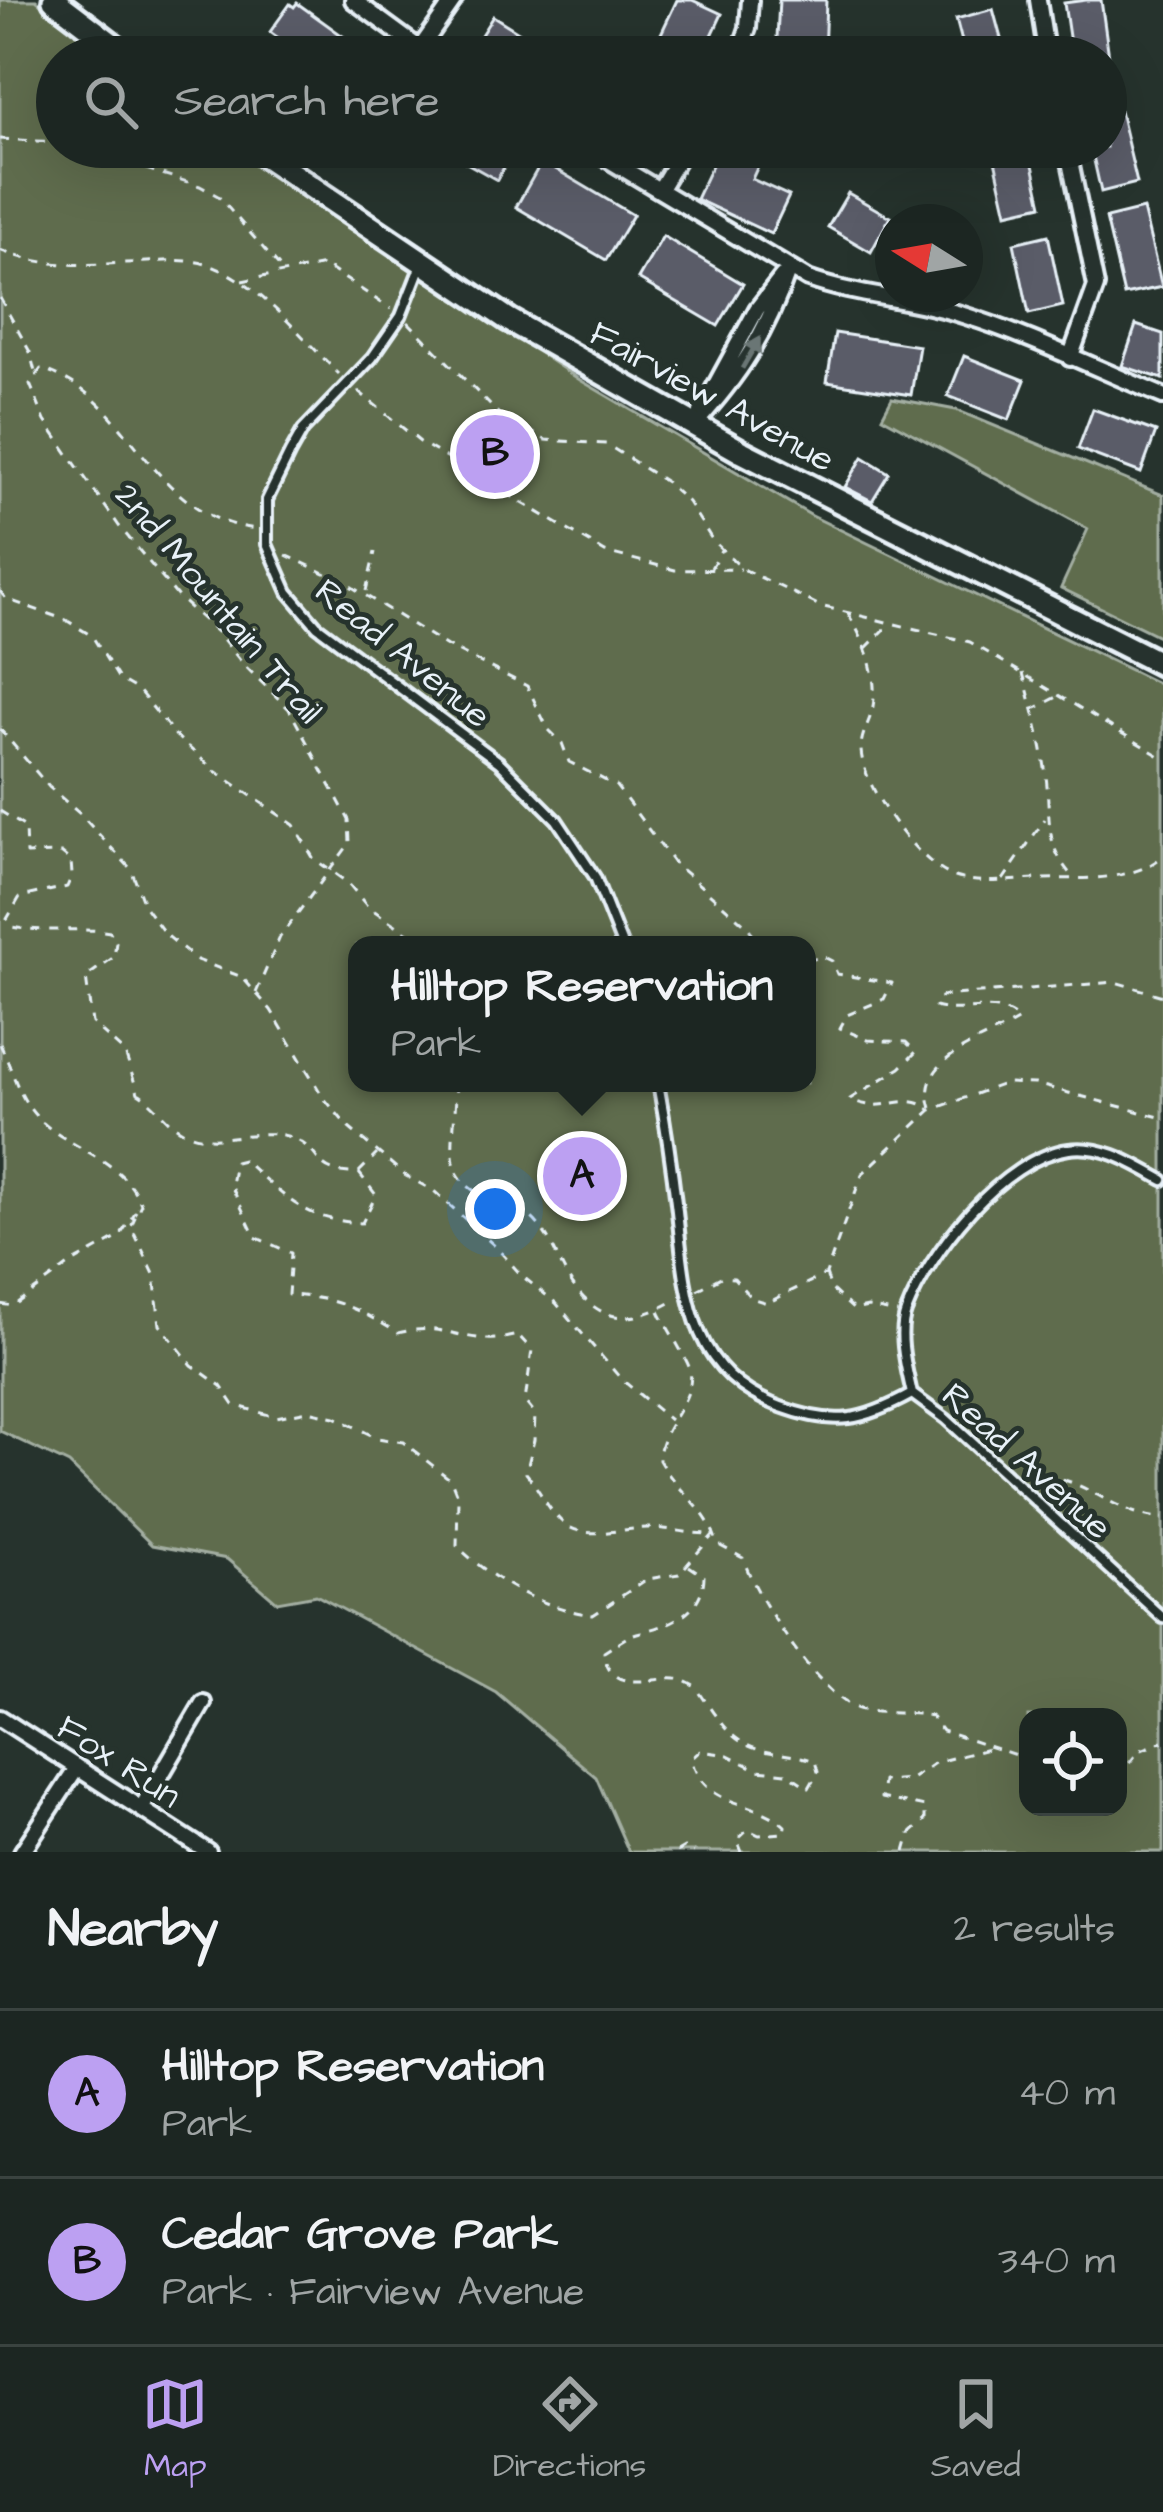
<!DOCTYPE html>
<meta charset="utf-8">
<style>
body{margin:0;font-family:"Architects Daughter",sans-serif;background:#29322f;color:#f1f3f6}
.controls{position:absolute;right:36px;bottom:36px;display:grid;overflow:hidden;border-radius:24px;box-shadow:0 12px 48px #0002}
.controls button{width:108px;height:108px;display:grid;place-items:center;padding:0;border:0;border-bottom:3px solid #3a4340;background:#1c2622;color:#f1f3f6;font:60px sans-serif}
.compass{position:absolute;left:875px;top:204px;width:108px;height:108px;border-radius:50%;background:#1c2622;box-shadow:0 12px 48px #0002;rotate:281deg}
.you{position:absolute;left:495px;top:1209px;width:42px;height:42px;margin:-30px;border:9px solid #fff;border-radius:50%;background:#1a73e8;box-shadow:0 0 0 18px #1a73e833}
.badge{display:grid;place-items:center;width:78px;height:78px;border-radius:50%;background:#bca0f2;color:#111;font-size:39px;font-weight:700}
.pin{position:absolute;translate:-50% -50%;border:6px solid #fff;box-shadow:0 3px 12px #0006}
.popup{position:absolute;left:348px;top:936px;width:468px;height:156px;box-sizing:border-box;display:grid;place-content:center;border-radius:24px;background:#1c2622;filter:drop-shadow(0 3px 9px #0005);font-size:39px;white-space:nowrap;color:#a0a5a5}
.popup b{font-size:45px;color:#f1f3f6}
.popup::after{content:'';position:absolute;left:50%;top:100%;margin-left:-24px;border:24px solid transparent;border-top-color:#1c2622}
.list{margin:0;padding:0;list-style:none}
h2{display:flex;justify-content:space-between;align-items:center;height:156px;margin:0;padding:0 48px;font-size:51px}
h2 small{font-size:39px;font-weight:400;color:#a0a5a5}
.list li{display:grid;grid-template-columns:78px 1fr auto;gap:36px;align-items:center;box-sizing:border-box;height:168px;padding:0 48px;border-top:3px solid #3a4340}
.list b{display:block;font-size:45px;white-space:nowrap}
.list p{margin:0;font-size:39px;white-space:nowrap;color:#a0a5a5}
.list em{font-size:39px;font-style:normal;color:#a0a5a5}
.icon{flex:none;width:66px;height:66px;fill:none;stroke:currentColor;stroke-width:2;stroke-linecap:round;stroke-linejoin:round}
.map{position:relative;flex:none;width:1163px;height:1852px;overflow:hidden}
.search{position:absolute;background:#1c2622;box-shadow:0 12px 48px #0002;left:36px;right:36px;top:36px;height:132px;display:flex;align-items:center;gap:30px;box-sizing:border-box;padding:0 42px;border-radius:66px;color:#a0a5a5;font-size:45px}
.sheet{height:492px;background:#1c2622}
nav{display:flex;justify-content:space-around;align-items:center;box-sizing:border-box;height:168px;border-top:3px solid #3a4340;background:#1c2622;font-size:33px;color:#a0a5a5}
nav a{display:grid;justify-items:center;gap:6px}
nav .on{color:#bca0f2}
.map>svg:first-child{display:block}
</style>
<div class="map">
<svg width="1163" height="1852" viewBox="0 0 1163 1852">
<rect width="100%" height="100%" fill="#26332d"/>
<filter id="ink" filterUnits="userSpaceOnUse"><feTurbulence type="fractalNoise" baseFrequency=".00833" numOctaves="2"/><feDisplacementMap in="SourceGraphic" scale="24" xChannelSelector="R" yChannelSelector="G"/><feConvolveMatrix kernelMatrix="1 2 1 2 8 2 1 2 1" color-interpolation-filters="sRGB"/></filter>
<g filter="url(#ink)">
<path fill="#5e6c4d" stroke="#a3aea2" stroke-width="3" fill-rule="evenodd" d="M 0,0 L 36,0 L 107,57 L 57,57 L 57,147 L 231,147 L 580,380 L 812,516 L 1163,686 L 1163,1852 L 629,1852 L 596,1777 L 496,1692 L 316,1595 L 277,1602 L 227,1559 L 152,1545 L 69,1464 L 0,1431 ZM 357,945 L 807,945 L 807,1083 L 357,1083 ZM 1028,1717 L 1118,1717 L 1118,1807 L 1028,1807 Z
M 892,398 L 956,410 L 1163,495 L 1163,638 L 1061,588 L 1088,529 L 882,417 Z"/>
<path fill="#5a5c68" stroke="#e8f1f8" stroke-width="3" d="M 677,0 L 692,0 L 722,14 L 702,57 L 650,57 Z
M 779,0 L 826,0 L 824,57 L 776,57 Z
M 1086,0 L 1101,0 L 1109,57 L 1072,57 L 1064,3 Z
M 297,3 L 372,57 L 305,57 L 270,32 L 290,4 L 294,7 Z
M 993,9 L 1006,57 L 966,57 L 956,19 Z
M 493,16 L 558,57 L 467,57 Z
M 1120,111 L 1137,183 L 1101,192 L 1091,147 L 1106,147 L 1106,114 Z
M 438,147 L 515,147 L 497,180 Z
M 992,147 L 1029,147 L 1042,205 L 1007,213 Z
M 720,148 L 758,166 L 752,179 L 789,196 L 771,234 L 696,199 Z
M 542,161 L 633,215 L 606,260 L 516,207 Z
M 848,193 L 890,217 L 871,252 L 828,227 Z
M 1143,209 L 1162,287 L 1124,295 L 1106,218 Z
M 1048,235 L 1063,306 L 1029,314 L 1014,243 Z
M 663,236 L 743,284 L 718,326 L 638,279 Z
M 1136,325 L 1163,334 L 1163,379 L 1122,366 Z
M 835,333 L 919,346 L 911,395 L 827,382 Z
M 964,356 L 1025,380 L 1009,420 L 948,396 Z
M 1093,409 L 1156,432 L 1141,473 L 1078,449 Z
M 863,457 L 889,473 L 872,501 L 845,487 Z"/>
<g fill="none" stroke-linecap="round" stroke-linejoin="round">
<defs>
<path id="lane" d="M 421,265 L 401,316 L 372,358 L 303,430 L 290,453 L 267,500 L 267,544 L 288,592 L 317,626 L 499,762 L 557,820 L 595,877 L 622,945
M 658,1083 C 666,1126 672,1168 677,1211 C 686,1296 689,1373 781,1407 C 835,1427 863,1421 912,1394 L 946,1419 L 1163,1618
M 912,1394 C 907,1370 897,1336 906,1312 C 929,1252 1002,1158 1069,1149 C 1103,1144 1134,1164 1163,1180"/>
<path id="street" d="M 353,0 L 431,57
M 1038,0 L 1047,57
M 419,50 L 454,0
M 738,57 L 748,28 L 750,0
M 587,147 L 808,279 C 858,297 912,298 963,315 C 1031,336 1097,369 1163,396
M 1067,147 L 1096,286 L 1070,358
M 660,189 L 685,147
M 701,412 L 757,309 L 782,277
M 694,425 C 740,375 767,333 789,268
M 0,1718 L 208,1852
M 141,1809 L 203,1703
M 22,1852 L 77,1768"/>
<path id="secondary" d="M 54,0 L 129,57
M 252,147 L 509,320 L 742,452 L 1163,665"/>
</defs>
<use href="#lane" stroke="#e8f1f8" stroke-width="16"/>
<use href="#street" stroke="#e8f1f8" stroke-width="22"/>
<use href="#secondary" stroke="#e8f1f8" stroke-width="30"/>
<path stroke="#e8f1f8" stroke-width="3" stroke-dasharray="9 9" stroke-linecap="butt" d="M 0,139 L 57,142
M 77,147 L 200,186 L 218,196 L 284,272
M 0,250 C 46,270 98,264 147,262 C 169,261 191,258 212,266 C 261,285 302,338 339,374
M 242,281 L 324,265 L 391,309
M 0,298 L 30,352 L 35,372
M 408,322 L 499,414 L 546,440 L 606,444 L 666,482 L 688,502 L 713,541 L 743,569 L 820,606 L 970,642 L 1163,758
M 358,391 L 420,442 L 605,552 L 675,570 L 741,569
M 286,555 L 344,582 L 447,646 L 527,686 L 548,729 L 562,743 L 569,762 L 616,786 L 673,862 L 746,925 L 762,945
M 711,568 L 721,550
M 0,591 L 6,599 L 66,620 L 92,636 L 119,679 L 139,691 L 176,736 L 215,771 L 294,825 L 314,859 L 348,883 L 367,906 L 426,945
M 366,591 L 375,552
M 848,614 C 865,640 880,680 872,711 C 869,723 862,733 861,746 C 859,785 919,865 955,877 C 981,885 1011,880 1038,879 C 1077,878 1132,883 1163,856
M 866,648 L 889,625
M 1023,673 C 1033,709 1044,749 1047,786 C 1050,822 1046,847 1072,876
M 1032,710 L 1059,696
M 0,729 L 49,787 L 80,814 L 131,869 L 145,907 L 165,934 L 197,960 L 242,977 L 256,993 L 271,1010 L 323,1097 L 349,1128 L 406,1176 L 434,1191 L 496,1247 L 522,1276 L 556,1303 L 621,1379 L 670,1420
M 0,811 L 25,827 L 26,854 L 61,853 L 71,861 L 72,875 L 67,887 L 20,897 L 7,919 L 12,927 C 45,933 77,927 110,932 L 116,942 L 114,957 L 86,977 L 92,1023 L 125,1053 L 138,1093 C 158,1105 166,1125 189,1134 C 221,1147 263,1124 295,1139 C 326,1154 310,1174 359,1173 L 376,1195 L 362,1223 C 302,1220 286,1197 243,1160 L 235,1162 L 231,1185 L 255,1237 L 291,1253 L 288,1295 C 336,1297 358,1309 398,1333 C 442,1323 450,1337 488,1339 C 497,1340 509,1337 518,1335 L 532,1350 L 525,1402 L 535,1414 L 534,1440 L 526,1473 C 538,1487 546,1506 559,1519 C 582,1544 621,1527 650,1528 C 673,1528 692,1536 715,1533
M 1003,880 L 1045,819
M 807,960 L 824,957 L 832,961 L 837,974 L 892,983 L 884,999 L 847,1015 L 840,1028 L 868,1040 L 906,1042 L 916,1052 L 900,1068 L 850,1099 C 884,1117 902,1089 930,1109
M 256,993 L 280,937 L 350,843 L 349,820 L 289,709 L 243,664 L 218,633 L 178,597 L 119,526 L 45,421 L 30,384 L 41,369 C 133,395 149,519 258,529
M 0,1044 C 13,1070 18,1099 40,1120 C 72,1151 121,1157 141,1204 L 131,1226 L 154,1274 L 160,1325 L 192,1365 L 221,1386 L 234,1405 L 276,1417 L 308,1411 L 335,1417 L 377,1438 L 403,1442 L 451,1480 L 458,1498 L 457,1546 C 494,1582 542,1608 593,1615 L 647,1579 L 679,1574 L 713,1535
M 455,1083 C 459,1107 446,1154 458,1174 C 474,1201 505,1199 528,1215 C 551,1232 557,1263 573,1285 C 603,1327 637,1323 677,1299
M 931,1108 C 914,1057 987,1040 1019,1020 C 997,998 962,1015 935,1007 L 942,996 L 1115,982 L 1163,996
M 359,1172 L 377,1154
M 826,1274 L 831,1289 L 854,1310 L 868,1307 L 897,1313
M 697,1290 L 721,1277 L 734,1278 L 751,1298 L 767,1303 L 826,1274 L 862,1174 L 931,1110 L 1006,1083 L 1035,1084 L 1163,1118
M 0,1304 L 13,1306 L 70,1264 L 119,1237 L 136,1211
M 659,1311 C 665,1325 688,1360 690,1370 C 696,1402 659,1426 659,1460 C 677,1492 709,1509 717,1544 L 743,1558 C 755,1596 818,1693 856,1708 C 874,1715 909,1711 931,1716 L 942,1731 L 1028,1759
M 1027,1475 C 1079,1470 1114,1517 1163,1518
M 689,1566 L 704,1576 C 703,1614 668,1625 637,1633 C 626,1636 614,1646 604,1652 C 608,1695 648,1677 676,1679 C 683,1679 689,1683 695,1686 C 712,1709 726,1740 757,1749 C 776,1755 796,1754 815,1761 L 818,1772 L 809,1788 L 787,1773 L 758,1770 L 728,1755 L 700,1751 L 691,1759 C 707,1812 753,1796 785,1826 L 784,1833 L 759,1835 L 748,1830 L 737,1840 L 742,1852
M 1118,1777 L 1139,1751 L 1163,1741
M 1118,1778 L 1122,1797 L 1118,1803
M 677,1852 L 684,1848 L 694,1852
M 905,1852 L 910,1834 L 925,1820 L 925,1807 L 881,1798 L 883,1781 L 911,1779 L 936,1762 L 992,1748"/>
<use href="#lane" stroke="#26332d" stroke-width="8"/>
<use href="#street" stroke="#26332d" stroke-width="14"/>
<use href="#secondary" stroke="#26332d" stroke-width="21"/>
</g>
<defs><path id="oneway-solid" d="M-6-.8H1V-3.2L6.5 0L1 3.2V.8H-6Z" transform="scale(3)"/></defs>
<use fill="#6a7674" href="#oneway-solid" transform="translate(751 353) rotate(-60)"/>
</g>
<g text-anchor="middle" stroke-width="10" stroke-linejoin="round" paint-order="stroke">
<g font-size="36" fill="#e8f1f8" stroke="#26332d">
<text transform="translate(713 395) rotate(29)" y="13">Fairview Avenue</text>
<text transform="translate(220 602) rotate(50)" y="13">2nd Mountain Trail</text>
<text transform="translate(404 652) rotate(39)" y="13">Read Avenue</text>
<text transform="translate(1028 1460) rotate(42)" y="13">Read Avenue</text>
<text transform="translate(120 1760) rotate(33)" y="13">Fox Run</text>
</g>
</g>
</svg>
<div class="controls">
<button><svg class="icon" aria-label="locate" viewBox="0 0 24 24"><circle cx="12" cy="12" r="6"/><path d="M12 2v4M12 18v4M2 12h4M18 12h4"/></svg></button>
</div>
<svg class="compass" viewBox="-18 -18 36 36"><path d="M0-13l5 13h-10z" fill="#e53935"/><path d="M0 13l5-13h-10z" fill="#a0a5a5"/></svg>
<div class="you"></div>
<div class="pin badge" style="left:582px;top:1176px">A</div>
<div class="popup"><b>Hilltop Reservation</b>Park</div>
<div class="pin badge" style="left:495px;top:454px">B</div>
<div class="search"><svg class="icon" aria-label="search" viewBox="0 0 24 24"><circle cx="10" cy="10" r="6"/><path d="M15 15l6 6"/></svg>Search here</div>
</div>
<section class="sheet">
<h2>Nearby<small>2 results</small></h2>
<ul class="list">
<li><span class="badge">A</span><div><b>Hilltop Reservation</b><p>Park</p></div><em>40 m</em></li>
<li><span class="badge">B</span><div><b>Cedar Grove Park</b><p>Park · Fairview Avenue</p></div><em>340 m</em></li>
</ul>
</section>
<nav>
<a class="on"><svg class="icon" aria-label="map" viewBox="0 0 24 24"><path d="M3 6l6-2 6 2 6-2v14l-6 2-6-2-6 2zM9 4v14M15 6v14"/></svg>Map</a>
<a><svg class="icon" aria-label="directions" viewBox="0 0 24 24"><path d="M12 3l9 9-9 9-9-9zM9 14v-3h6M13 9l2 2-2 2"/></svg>Directions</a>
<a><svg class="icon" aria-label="saved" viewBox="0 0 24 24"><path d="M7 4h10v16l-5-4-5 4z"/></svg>Saved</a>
</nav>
